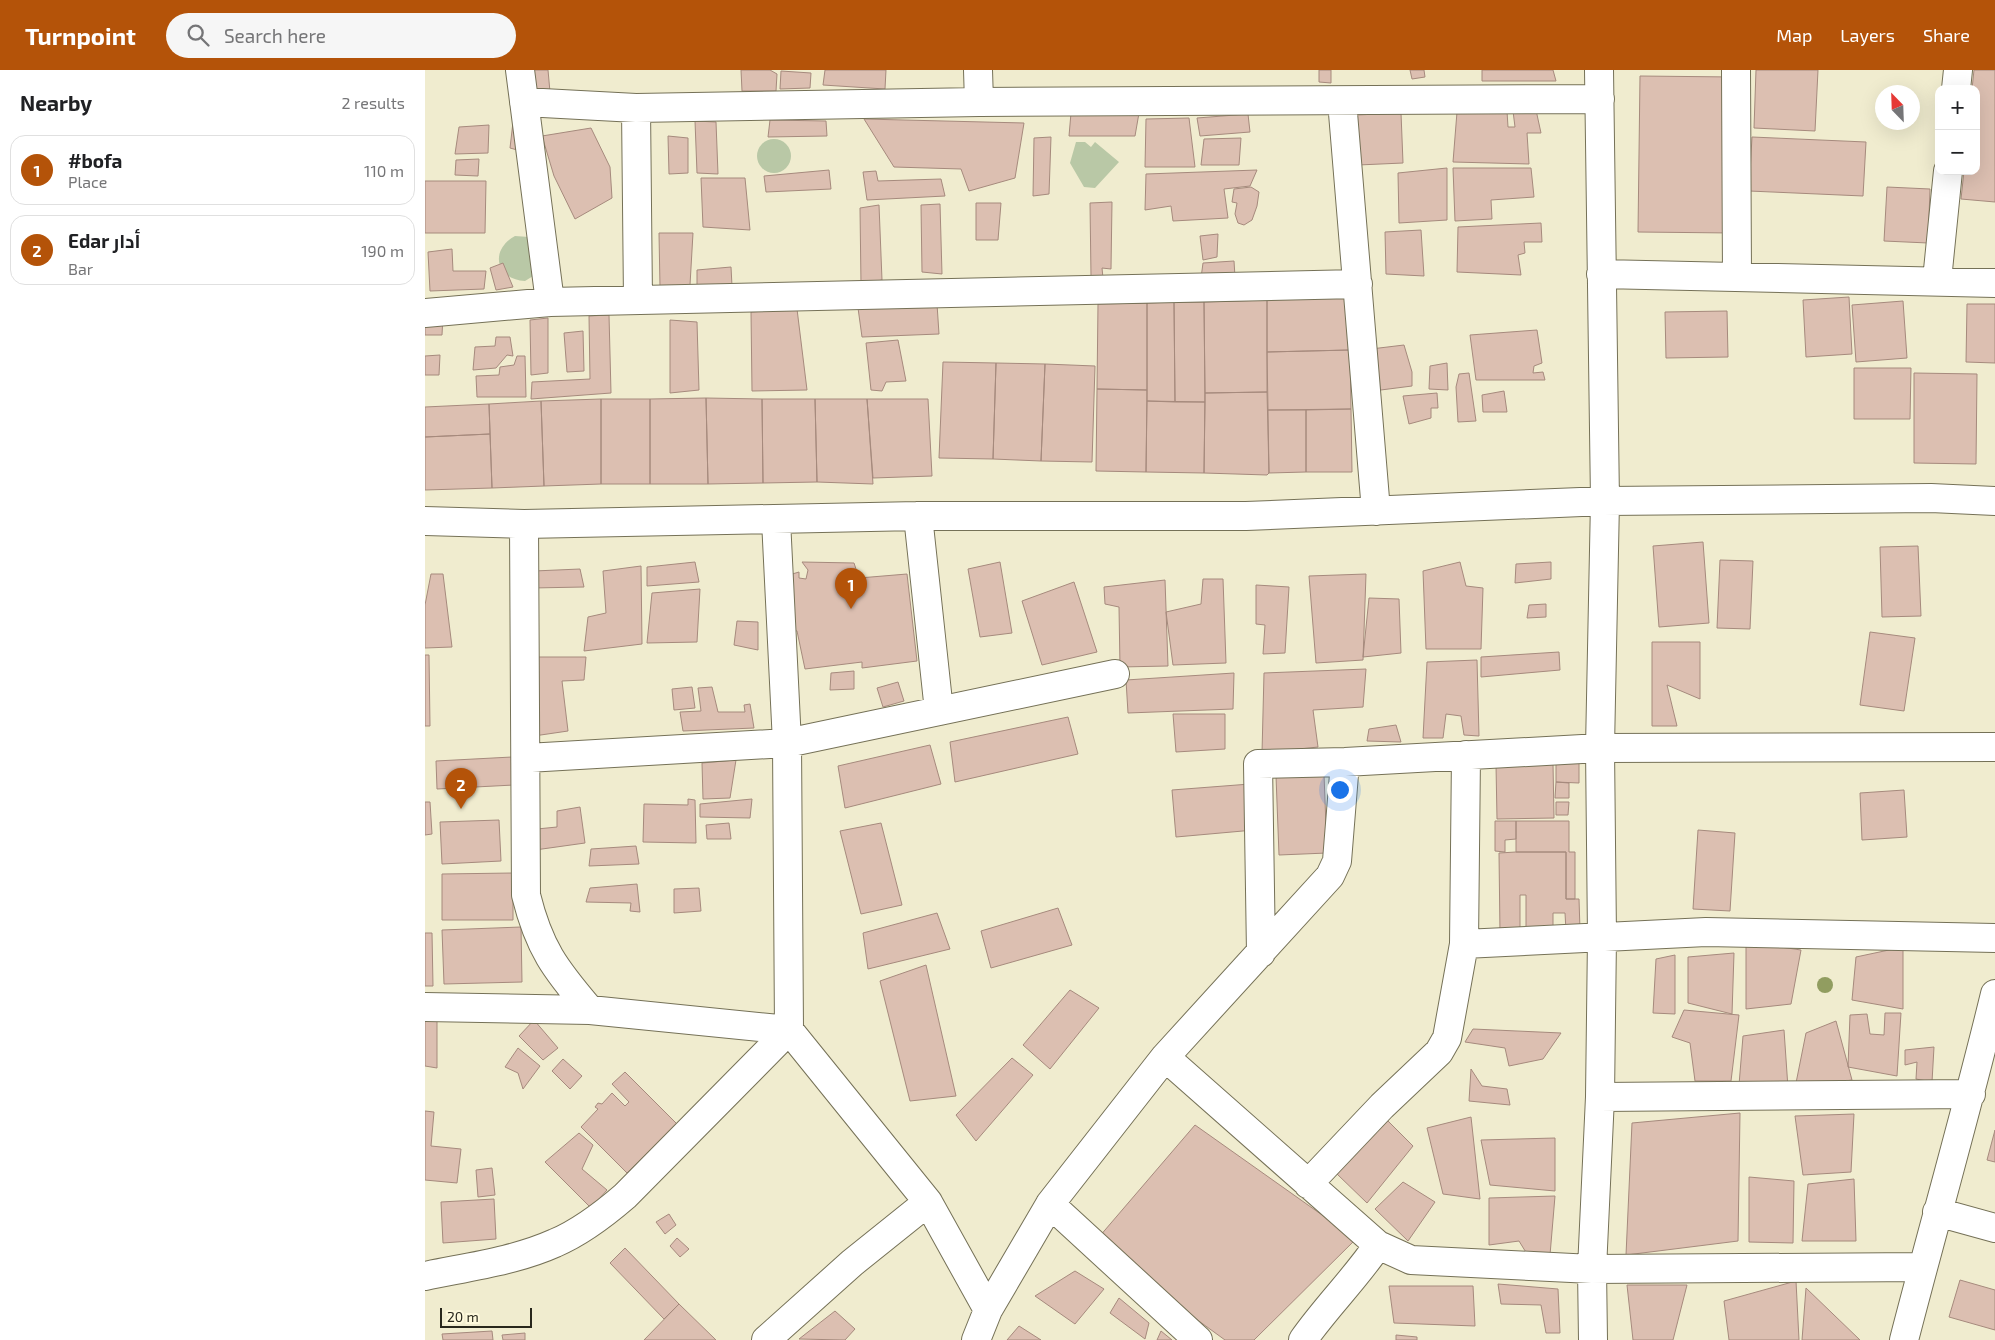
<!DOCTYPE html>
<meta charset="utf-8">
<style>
body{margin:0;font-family:"Exo 2",Cairo,sans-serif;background:#f6f6f6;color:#202124}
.controls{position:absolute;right:15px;top:15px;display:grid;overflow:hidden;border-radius:10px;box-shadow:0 5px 20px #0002}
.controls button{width:45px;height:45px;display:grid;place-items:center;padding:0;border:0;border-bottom:1px solid #e0e0e0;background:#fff;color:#202124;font:25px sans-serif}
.compass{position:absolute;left:1450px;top:15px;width:45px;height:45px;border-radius:50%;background:#fff;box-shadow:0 5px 20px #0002;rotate:337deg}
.scale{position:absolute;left:15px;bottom:12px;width:92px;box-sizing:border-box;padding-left:5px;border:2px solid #28271c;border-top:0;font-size:14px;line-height:18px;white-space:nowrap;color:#28271c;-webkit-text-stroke:4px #fef9dc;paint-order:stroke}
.you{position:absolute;left:914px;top:719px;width:18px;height:18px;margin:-12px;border:4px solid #fff;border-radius:50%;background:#1a73e8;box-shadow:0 0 0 8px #1a73e833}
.badge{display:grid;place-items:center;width:32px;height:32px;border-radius:50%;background:#b45309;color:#fff;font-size:16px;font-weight:700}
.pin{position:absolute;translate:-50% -41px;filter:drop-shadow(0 1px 2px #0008)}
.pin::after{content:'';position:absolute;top:26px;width:18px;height:15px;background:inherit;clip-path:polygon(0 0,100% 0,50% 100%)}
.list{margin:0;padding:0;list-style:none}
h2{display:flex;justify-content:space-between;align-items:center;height:65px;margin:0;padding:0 20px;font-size:21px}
h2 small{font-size:16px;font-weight:400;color:#757577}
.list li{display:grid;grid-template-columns:32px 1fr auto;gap:15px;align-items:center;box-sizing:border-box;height:70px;margin:0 10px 10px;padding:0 10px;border:1px solid #e0e0e0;border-radius:15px}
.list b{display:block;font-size:19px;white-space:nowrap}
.list p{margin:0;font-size:16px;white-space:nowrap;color:#757577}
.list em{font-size:16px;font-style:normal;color:#757577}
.icon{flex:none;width:28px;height:28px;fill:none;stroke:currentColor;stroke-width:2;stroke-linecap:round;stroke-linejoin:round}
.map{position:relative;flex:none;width:1570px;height:1270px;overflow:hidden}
header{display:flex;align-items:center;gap:30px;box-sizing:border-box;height:70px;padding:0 25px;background:#b45309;color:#fff}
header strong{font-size:24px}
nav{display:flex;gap:28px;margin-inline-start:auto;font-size:18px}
.search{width:350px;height:45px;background:#f6f6f6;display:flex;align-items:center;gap:12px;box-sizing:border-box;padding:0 18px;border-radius:28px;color:#757577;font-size:19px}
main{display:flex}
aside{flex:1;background:#fff}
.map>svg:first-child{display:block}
</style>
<header>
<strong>Turnpoint</strong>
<div class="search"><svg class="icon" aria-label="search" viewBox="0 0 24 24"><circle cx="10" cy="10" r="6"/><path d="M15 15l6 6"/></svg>Search here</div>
<nav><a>Map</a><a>Layers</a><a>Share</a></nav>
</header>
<main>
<aside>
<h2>Nearby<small>2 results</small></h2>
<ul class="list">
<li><span class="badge">1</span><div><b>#bofa</b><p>Place</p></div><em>110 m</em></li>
<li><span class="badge">2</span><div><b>Edar أدار</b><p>Bar</p></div><em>190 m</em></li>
</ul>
</aside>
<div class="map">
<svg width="1570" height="1270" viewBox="0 0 1570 1270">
<rect width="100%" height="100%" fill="#f0eccf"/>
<path fill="#b9c8a6" d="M332 86a17 17 0 1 1 34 0a17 17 0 1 1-34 0Z
M 651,72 L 660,72 L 666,77 L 670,72 L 694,92 L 670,118 L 659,117 L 645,93 Z
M 90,166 L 104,167 L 113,203 L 100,211 C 71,210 64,180 90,166 Z"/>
<path fill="#dcbfb1" stroke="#a68a7d" d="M 102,0 L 123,0 L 125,22 L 102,23 Z
M 316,0 L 345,0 L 352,4 L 351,21 L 317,21 Z
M 400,0 L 461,0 L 460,19 L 398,15 Z
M 894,0 L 906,0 L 906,13 L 894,12 Z
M 985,0 L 999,0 L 1000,7 L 987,9 Z
M 1057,0 L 1128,0 L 1131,11 L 1057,11 Z
M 1331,0 L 1393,0 L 1390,61 L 1329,58 Z
M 1549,0 L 1570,0 L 1570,132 L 1536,129 L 1539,101 L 1551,101 L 1551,19 L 1547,19 Z
M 356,1 L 386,3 L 385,18 L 355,19 Z
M 1215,6 L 1309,7 L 1307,163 L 1213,162 Z
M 1111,40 L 1116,63 L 1102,63 L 1104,94 L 1028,92 L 1032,42 L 1082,41 L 1083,57 L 1090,57 L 1088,41 Z
M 646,43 L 714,43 L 710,66 L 644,66 Z
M 976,43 L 978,93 L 933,95 L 930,45 Z
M 823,44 L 825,62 L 775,66 L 772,48 Z
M 764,48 L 770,97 L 720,97 L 721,49 Z
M 439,49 L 599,53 L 590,108 L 544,121 L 536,99 L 469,97 Z
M 345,50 L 401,51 L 402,66 L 343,67 Z
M 270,51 L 291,52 L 293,104 L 272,103 Z
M 88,52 L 96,81 L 85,78 Z
M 64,55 L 63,83 L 30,84 L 34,57 Z
M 166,58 L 185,97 L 187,128 L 150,149 L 129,106 L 117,66 Z
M 243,66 L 263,68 L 263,103 L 244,104 Z
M 626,67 L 624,124 L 608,126 L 609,68 Z
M 1327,67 L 1441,72 L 1438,126 L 1324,121 Z
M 816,68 L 814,95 L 776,95 L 779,69 Z
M 54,89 L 53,106 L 30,105 L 31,90 Z
M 1022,98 L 1022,150 L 974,153 L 973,103 Z
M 1028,98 L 1106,98 L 1109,127 L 1066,130 L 1067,149 L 1030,151 Z
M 404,100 L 406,119 L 341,122 L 339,106 Z
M 832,100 L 825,116 L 799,119 L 803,148 L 748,151 L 746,136 L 720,140 L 721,104 Z
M 451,101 L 453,111 L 516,109 L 520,126 L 442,130 L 438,102 Z
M 276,108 L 320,108 L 325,160 L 278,157 Z
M 0,111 L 61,111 L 60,163 L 0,163 Z
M 826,117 L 834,122 L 832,136 L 827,150 L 819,155 L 813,153 L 810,144 L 812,133 L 807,132 L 809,119 Z
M 1462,117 L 1505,119 L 1503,173 L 1459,171 Z
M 687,132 L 686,199 L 677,198 L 678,208 L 666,206 L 665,133 Z
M 551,133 L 576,133 L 573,170 L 551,170 Z
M 515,134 L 517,204 L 497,202 L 496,135 Z
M 454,135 L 457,210 L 436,214 L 435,138 Z
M 1116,153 L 1117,172 L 1099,172 L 1100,183 L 1093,185 L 1096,205 L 1032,202 L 1033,157 Z
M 996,160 L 999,206 L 961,204 L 960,162 Z
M 234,163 L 268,163 L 265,215 L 235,217 Z
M 793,164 L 792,187 L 778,190 L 775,166 Z
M 27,179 L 28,201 L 61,201 L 59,219 L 5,221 L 3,182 Z
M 809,191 L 810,207 L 776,208 L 778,193 Z
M 78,193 L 88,217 L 71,220 L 65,198 Z
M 306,197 L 307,216 L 272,216 L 272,200 Z
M 923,226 L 925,280 L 842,282 L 842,230 Z
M 1424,227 L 1427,284 L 1381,287 L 1378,230 Z
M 842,230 L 842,322 L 780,323 L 779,232 Z
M 1478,231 L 1482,288 L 1431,292 L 1427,235 Z
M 749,232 L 750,332 L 722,331 L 722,233 Z
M 749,232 L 779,232 L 780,332 L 750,332 Z
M 722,233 L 722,320 L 672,319 L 673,234 Z
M 512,234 L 514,264 L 437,267 L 433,238 Z
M 1542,234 L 1570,234 L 1570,293 L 1541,292 Z
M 372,239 L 382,320 L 327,321 L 326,242 Z
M 1302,241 L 1303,287 L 1241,288 L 1240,242 Z
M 184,245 L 186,323 L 106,329 L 107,312 L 165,309 L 164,246 Z
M 18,246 L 17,265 L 0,265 L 0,247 Z
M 123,248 L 123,303 L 106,305 L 105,250 Z
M 245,250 L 272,252 L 274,320 L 245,323 Z
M 1112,260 L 1117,293 L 1109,296 L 1108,303 L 1118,302 L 1120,310 L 1051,310 L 1045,265 Z
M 158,261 L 159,301 L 142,302 L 139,263 Z
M 71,267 L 85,267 L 88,286 L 82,285 L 71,298 L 48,300 L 50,277 L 70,276 Z
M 473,270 L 481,311 L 461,312 L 457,321 L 446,320 L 441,273 Z
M 979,275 L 987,302 L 987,316 L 948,321 L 946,279 Z
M 925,280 L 926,339 L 843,340 L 842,282 Z
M 15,285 L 14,305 L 0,305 L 0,286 Z
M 92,286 L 100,286 L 101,327 L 52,327 L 51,306 L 74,305 L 75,297 L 89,295 Z
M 518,292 L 571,293 L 568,389 L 514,388 Z
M 571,293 L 620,294 L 616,391 L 568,389 Z
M 1022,293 L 1023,320 L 1004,319 L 1005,296 Z
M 620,294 L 670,296 L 667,392 L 616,391 Z
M 1429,298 L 1486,298 L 1485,349 L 1429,349 Z
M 1044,303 L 1051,351 L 1033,352 L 1031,317 L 1034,304 Z
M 1489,303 L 1552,304 L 1551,394 L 1489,393 Z
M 672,319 L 722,320 L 721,402 L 671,401 Z
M 1079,321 L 1082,342 L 1058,342 L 1057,325 Z
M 842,322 L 844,403 L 842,405 L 779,403 L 780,323 Z
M 1012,323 L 1013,338 L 1006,338 L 1006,348 L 984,354 L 978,326 Z
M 281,328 L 283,414 L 225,414 L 225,329 Z
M 281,328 L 337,329 L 338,413 L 283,414 Z
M 176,329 L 176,414 L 119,416 L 116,331 Z
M 176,329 L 225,329 L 225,414 L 176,414 Z
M 337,329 L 390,329 L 392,412 L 338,413 Z
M 390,329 L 442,329 L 448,414 L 392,412 Z
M 442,329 L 503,329 L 507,406 L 448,408 Z
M 116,331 L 119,416 L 67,418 L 64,334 Z
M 722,331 L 780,332 L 779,403 L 721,402 Z
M 64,334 L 65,364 L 0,367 L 0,337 Z
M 926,339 L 927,402 L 881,402 L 881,340 Z
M 843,340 L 881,340 L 881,402 L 844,403 Z
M 65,364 L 67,418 L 0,420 L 0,367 Z
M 1278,472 L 1284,553 L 1234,557 L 1228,476 Z
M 1493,476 L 1496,546 L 1457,547 L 1455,477 Z
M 1295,490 L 1328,491 L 1325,559 L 1292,558 Z
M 270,492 L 274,512 L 222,516 L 222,497 Z
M 377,492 L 429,493 L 434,508 L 482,504 L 492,591 L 437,598 L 437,592 L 380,599 L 372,561 L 366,559 L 364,505 L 374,502 L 374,508 L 381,509 L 383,500 Z
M 575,492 L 587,563 L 555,567 L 543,499 Z
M 1035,492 L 1041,516 L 1058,518 L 1056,579 L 1001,579 L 998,501 Z
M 1126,492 L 1126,509 L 1090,513 L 1091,494 Z
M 216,496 L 217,574 L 159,581 L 163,547 L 181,543 L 178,501 Z
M 155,499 L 159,517 L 107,518 L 109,501 Z
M 6,504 L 18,504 L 27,577 L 0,578 L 0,535 Z
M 941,504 L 938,590 L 891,593 L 884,506 Z
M 778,509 L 798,509 L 801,593 L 748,595 L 741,542 L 776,534 Z
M 740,510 L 743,596 L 695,597 L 694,537 L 680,534 L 679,517 Z
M 649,512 L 672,582 L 617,595 L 597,531 Z
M 831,515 L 864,517 L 860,583 L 838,584 L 840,555 L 831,554 Z
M 275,519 L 272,572 L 222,573 L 227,523 Z
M 944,528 L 974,529 L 976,583 L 938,587 Z
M 1121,534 L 1121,547 L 1102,548 L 1104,535 Z
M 312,551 L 333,552 L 333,580 L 309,575 Z
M 1445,562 L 1490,568 L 1479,641 L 1435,635 Z
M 1227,572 L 1275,572 L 1275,629 L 1242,615 L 1252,656 L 1227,656 Z
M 1134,582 L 1135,600 L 1056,607 L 1056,587 Z
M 0,585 L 4,585 L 5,656 L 0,656 Z
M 107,587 L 161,587 L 159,610 L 137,611 L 143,661 L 102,667 Z
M 1052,590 L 1054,666 L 1039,665 L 1036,646 L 1021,644 L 1018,668 L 998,668 L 1002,592 Z
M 941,599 L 938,637 L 888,640 L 893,677 L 837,683 L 839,603 Z
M 429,601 L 429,619 L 405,620 L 406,603 Z
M 809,603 L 808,639 L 703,643 L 701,610 Z
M 473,612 L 479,631 L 458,637 L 452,618 Z
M 267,617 L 270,638 L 249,640 L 247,619 Z
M 287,617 L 293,642 L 320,642 L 319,635 L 325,634 L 329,658 L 258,661 L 255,642 L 276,641 L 273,618 Z
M 748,644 L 800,644 L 800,679 L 751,682 Z
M 643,647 L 653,684 L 530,712 L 525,672 Z
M 971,655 L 976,672 L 942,671 L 944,659 Z
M 505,675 L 516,714 L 420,738 L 413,696 Z
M 87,687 L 89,715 L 12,719 L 11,691 Z
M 311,690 L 305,728 L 278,729 L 277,693 Z
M 1154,692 L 1154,713 L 1131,712 L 1131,693 Z
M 1128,694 L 1129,748 L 1072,749 L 1071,695 Z
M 899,704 L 902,783 L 854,785 L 851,706 Z
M 1131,712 L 1144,713 L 1144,728 L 1130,728 Z
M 825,714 L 829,760 L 751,767 L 747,720 Z
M 1479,720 L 1482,767 L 1437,770 L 1435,723 Z
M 263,729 L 270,730 L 271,773 L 218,772 L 219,734 L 263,735 Z
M 327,729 L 325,748 L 275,747 L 275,734 Z
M 0,732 L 5,732 L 7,764 L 0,765 Z
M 1131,732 L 1144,732 L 1143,745 L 1131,745 Z
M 155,737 L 160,773 L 110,780 L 112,759 L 132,757 L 132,741 Z
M 74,750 L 76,791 L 17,794 L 15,752 Z
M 1070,751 L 1091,751 L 1091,769 L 1080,770 L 1080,782 L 1070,781 Z
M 1091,751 L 1144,751 L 1144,782 L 1150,782 L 1150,829 L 1141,829 L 1141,782 L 1091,782 Z
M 304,753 L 306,769 L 282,769 L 281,755 Z
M 456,753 L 477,835 L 436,844 L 415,761 Z
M 1273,760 L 1310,763 L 1305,841 L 1268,839 Z
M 211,776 L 214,794 L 164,796 L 166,779 Z
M 1091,782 L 1141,782 L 1141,829 L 1154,829 L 1155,860 L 1141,861 L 1140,843 L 1128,843 L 1128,862 L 1101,863 L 1101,825 L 1095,825 L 1095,864 L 1075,864 L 1074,783 Z
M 88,803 L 88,850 L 17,850 L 17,804 Z
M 212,814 L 215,842 L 205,841 L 206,833 L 161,832 L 165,818 Z
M 274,818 L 276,841 L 249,843 L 249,819 Z
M 633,838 L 647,875 L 566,898 L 556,861 Z
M 512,843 L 525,879 L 443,899 L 438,863 Z
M 96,857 L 97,912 L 19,914 L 17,860 Z
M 0,863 L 7,863 L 8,916 L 0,916 Z
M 1321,872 L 1376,880 L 1366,934 L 1321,939 Z
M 1478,877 L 1478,939 L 1427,930 L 1431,887 Z
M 1309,883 L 1307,944 L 1263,933 L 1263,887 Z
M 1250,885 L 1250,944 L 1228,943 L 1231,889 Z
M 501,895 L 531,1026 L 485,1031 L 455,911 Z
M 645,920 L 674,938 L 625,999 L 598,975 Z
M 1259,940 L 1314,945 L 1306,1011 L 1270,1011 L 1265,973 L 1247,967 Z
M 1460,943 L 1476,943 L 1472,1006 L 1423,997 L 1425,945 L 1442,944 L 1445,964 L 1459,965 Z
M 12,948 L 12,998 L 0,996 L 0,950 Z
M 109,950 L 133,978 L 118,990 L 94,966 Z
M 1411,951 L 1427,1010 L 1370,1018 L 1381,963 Z
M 1048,959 L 1136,963 L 1118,989 L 1084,996 L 1080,978 L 1040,972 Z
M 1359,960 L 1363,1018 L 1314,1015 L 1318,966 Z
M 1509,977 L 1507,1012 L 1491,1009 L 1492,992 L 1480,995 L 1480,980 Z
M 93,978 L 115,996 L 98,1019 L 93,1003 L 80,997 Z
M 587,988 L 608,1005 L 551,1071 L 531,1045 Z
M 138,989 L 157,1006 L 145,1019 L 127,1001 Z
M 1046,999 L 1057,1016 L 1082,1019 L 1085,1035 L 1044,1031 Z
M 200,1002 L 252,1054 L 202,1103 L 156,1057 L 173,1039 L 170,1037 L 173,1033 L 177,1034 L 187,1023 L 200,1036 L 204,1032 L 187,1014 Z
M 0,1041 L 9,1042 L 6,1076 L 36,1079 L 32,1113 L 0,1110 Z
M 1315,1043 L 1313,1171 L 1201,1185 L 1207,1053 Z
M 1429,1044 L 1426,1102 L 1378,1105 L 1370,1046 Z
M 957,1045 L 988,1076 L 942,1133 L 912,1104 Z
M 1046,1047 L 1055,1129 L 1018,1124 L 1002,1058 Z
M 770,1055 L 931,1169 L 829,1270 L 800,1270 L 668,1174 Z
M 1570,1060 L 1570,1092 L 1562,1090 Z
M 154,1063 L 168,1075 L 157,1099 L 182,1120 L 166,1138 L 120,1092 Z
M 1130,1068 L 1130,1121 L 1065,1115 L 1056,1070 Z
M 67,1098 L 70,1125 L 53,1127 L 51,1100 Z
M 1324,1107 L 1369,1111 L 1368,1173 L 1324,1172 Z
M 1429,1109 L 1431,1171 L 1377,1171 L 1383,1114 Z
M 978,1112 L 1010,1132 L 983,1171 L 950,1139 Z
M 1130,1126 L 1125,1185 L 1102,1184 L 1094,1171 L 1064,1175 L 1064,1128 Z
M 69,1129 L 71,1169 L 18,1173 L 16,1132 Z
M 244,1144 L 251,1155 L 240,1164 L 231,1152 Z
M 252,1168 L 264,1179 L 255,1187 L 245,1176 Z
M 200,1178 L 254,1234 L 239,1249 L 185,1193 Z
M 650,1201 L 679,1219 L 650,1254 L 610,1226 Z
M 1535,1210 L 1570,1220 L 1570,1260 L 1524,1247 Z
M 1371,1211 L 1374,1270 L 1304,1270 L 1299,1231 Z
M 1073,1214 L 1133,1219 L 1135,1263 L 1121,1263 L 1116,1235 L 1076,1234 Z
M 1202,1215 L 1262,1215 L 1248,1270 L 1208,1270 Z
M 964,1216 L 1048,1216 L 1050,1256 L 969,1253 Z
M 1381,1218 L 1435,1270 L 1377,1270 Z
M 694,1228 L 724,1253 L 720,1269 L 685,1243 Z
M 254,1234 L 291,1270 L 219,1270 Z
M 410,1241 L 430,1259 L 420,1270 L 374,1269 Z
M 594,1256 L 616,1270 L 582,1270 Z
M 67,1261 L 68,1270 L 18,1270 L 17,1264 Z
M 736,1261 L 747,1270 L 732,1270 Z
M 100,1263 L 100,1270 L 78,1270 L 77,1265 Z
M 971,1265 L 992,1267 L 992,1270 L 971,1270 Z"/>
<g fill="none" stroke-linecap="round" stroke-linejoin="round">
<defs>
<path id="minor" d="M 95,0 L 125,232
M 553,0 L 554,32
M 1311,0 L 1312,207
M 1531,19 L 1533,0
M 917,31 L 951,441
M 99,32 L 211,38 L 554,32 L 1175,29
M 211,38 L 213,230
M 1176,204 L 1570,213
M 1512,210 L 1523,101
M 0,243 L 125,232 L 933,214
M 493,446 L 514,641
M 0,451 L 99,454 L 493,446 L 821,446 L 1180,431 L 1506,428 L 1570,431
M 99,454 L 101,825 C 114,878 130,899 165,940
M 102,688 L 362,673 L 690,604
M 1039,874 L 1281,862 L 1570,868
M 836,883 L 833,694 L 920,692 L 1175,678 L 1570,677
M 0,937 L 165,940 L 364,960 L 362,673 L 351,450
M 740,987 L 953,1175
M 1175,1027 L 1546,1024
M 883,1114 L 957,1036 L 1014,982 L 1022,968 L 1039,874 L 1041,685
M 625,1134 L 773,1270
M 1512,1142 L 1570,1158
M 0,1206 C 43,1197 90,1191 130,1173 C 156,1162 178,1145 200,1126 L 364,960 L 503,1132 L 563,1240
M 341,1270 L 427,1193 L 503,1132
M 551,1270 L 563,1240 L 625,1134 L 740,987 L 905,806 L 912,791 L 920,692
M 878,1270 C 901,1237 930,1209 953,1175 L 986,1190 L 1167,1199 L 1498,1197
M 1168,1270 L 1167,1199 L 1175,1027 L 1177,867 L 1175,678 L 1180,431 L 1174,0
M 1479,1270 C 1509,1154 1542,1040 1570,924"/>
</defs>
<use href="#minor" stroke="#757157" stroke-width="30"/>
<use href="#minor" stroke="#fff" stroke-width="28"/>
</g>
<circle fill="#919d60" cx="1400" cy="915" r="8"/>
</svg>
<div class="controls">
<button>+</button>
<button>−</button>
</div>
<svg class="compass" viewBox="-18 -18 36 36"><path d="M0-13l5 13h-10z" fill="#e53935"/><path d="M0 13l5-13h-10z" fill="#757577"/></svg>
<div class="scale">20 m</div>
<div class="you"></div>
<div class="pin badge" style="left:426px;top:539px">1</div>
<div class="pin badge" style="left:36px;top:739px">2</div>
</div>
</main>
